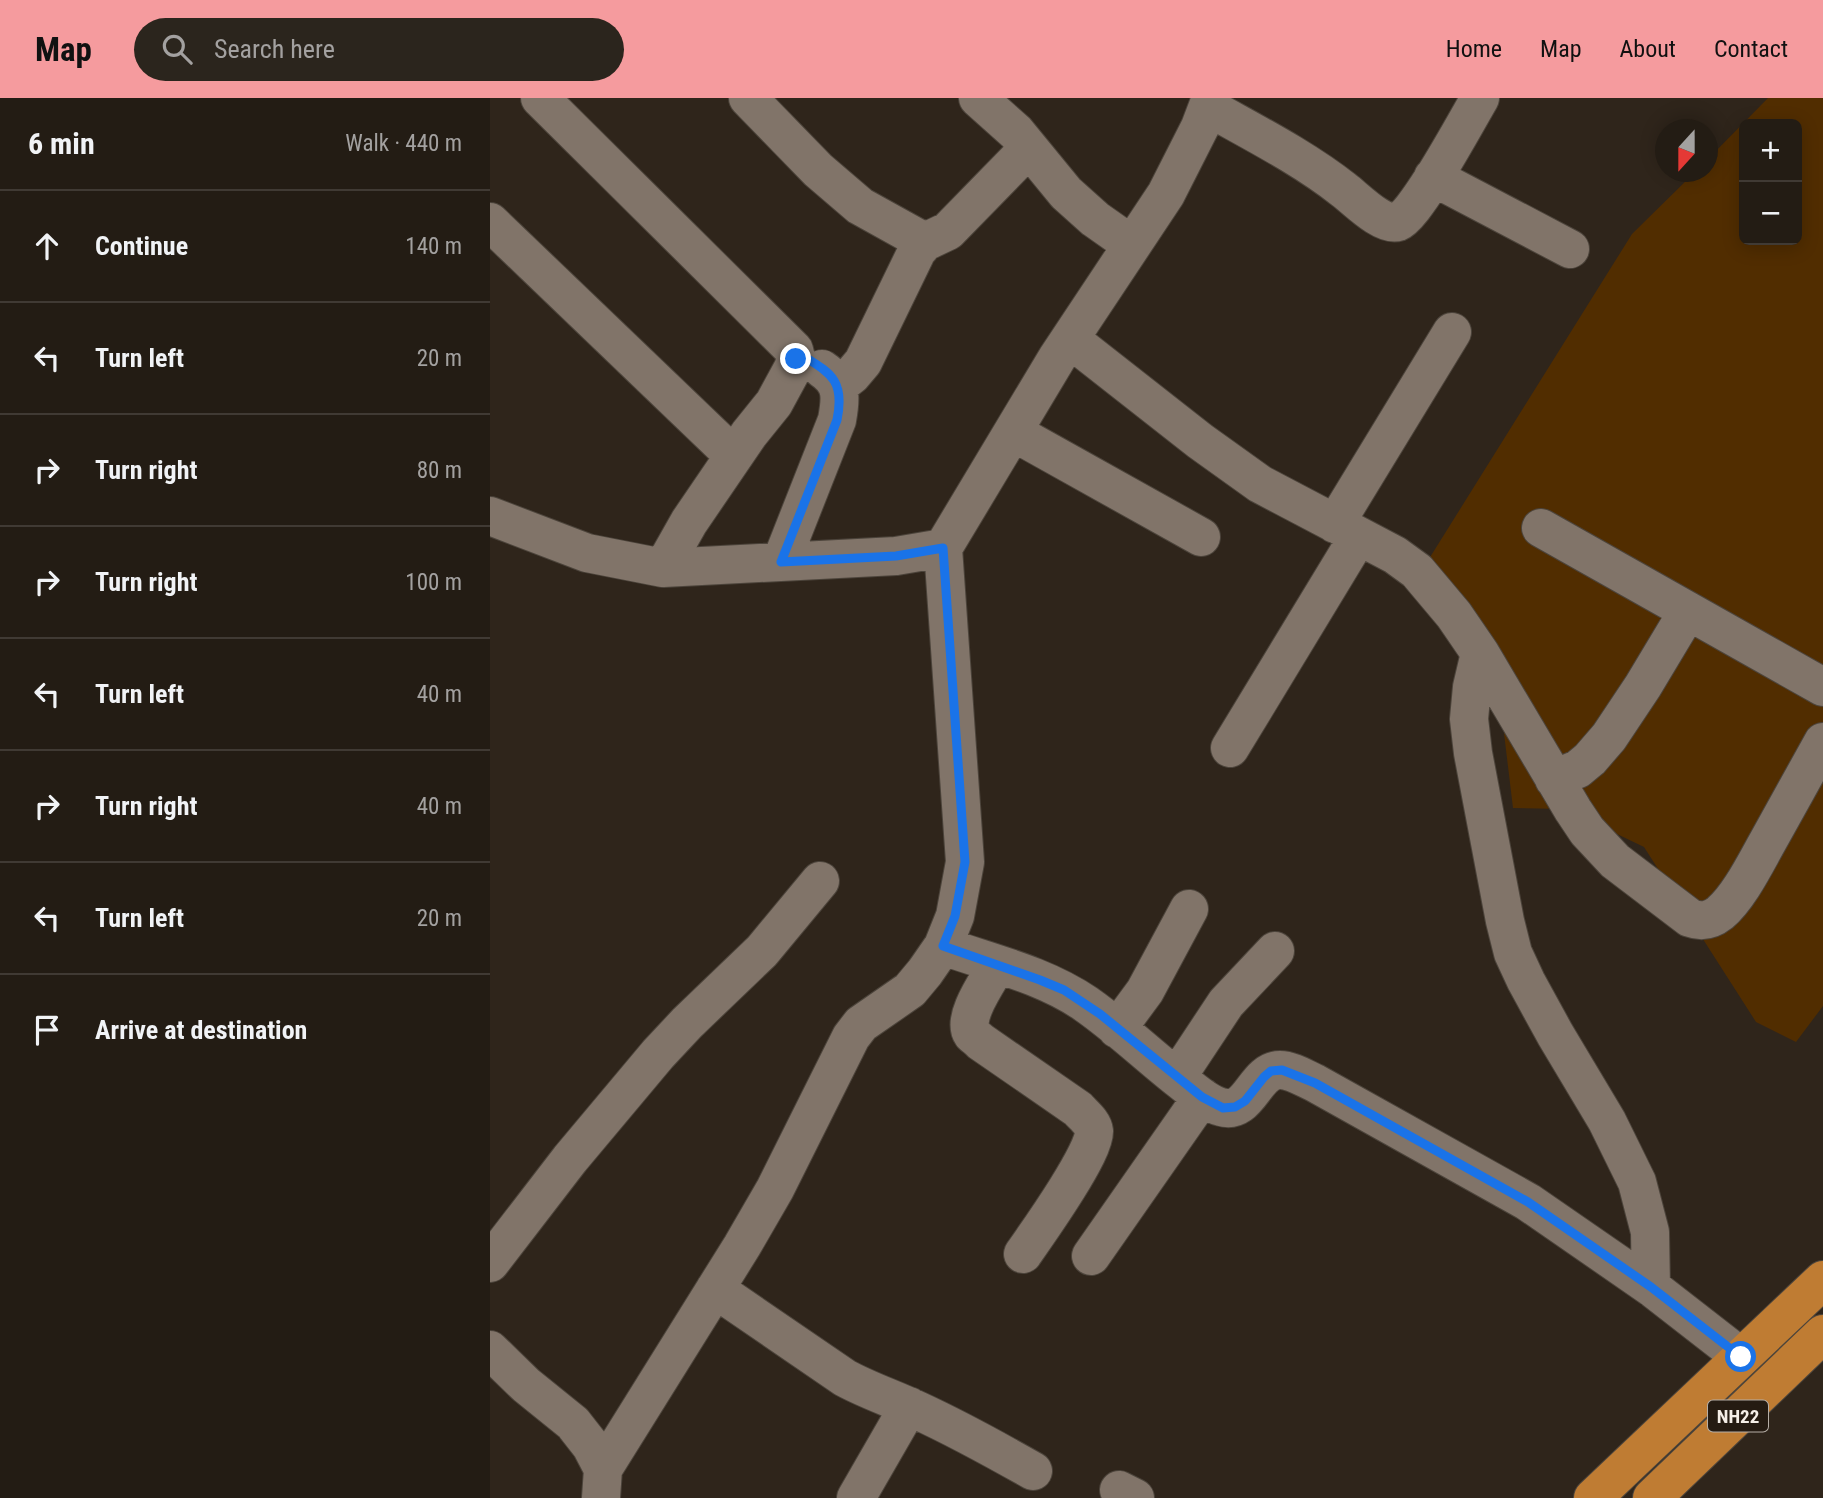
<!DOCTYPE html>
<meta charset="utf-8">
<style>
body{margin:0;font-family:"Roboto Condensed",sans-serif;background:#2b251d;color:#f1f3f6}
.controls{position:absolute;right:21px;top:21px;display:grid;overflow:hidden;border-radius:10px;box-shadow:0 4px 18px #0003}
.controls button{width:63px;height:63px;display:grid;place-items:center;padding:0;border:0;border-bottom:2px solid #403a34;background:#231c14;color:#f1f3f6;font:35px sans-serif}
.compass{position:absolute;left:1165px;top:21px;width:63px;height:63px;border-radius:50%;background:#231c14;box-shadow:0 4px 18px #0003;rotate:201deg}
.stop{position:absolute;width:21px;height:21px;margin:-16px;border:5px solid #1a73e8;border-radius:50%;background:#fff}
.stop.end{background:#1a73e8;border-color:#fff;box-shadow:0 2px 7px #0008}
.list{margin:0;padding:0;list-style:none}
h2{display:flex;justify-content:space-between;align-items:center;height:91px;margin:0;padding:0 28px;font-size:30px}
h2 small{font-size:23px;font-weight:400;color:#a3a1a0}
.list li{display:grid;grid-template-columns:46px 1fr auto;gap:21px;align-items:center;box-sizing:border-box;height:112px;padding:0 28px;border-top:2px solid #403a34}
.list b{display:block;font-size:26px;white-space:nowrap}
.list em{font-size:23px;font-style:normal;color:#a3a1a0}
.icon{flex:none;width:38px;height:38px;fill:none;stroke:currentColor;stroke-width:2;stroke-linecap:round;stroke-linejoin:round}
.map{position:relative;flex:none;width:1333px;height:1400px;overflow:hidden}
header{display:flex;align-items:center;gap:42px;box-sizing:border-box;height:98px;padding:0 35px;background:#f59b9e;color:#111}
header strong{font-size:33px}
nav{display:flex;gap:38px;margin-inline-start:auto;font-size:24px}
.search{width:490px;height:63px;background:#2b251d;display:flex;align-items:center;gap:18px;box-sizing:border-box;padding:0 24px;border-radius:38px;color:#a3a1a0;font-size:26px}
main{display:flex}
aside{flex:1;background:#231c14}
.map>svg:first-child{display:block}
</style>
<header>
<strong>Map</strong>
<div class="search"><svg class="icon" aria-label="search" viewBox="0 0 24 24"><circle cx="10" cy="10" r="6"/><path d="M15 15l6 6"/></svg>Search here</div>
<nav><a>Home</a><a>Map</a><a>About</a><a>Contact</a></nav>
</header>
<main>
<aside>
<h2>6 min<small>Walk · 440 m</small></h2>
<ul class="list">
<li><svg class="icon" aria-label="ahead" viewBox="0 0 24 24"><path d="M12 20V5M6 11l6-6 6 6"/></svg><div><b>Continue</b></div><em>140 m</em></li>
<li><svg class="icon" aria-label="left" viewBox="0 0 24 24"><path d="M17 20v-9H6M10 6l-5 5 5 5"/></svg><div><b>Turn left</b></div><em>20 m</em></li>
<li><svg class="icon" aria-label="right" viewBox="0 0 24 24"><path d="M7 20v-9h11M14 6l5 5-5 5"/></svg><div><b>Turn right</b></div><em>80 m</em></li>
<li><svg class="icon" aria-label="right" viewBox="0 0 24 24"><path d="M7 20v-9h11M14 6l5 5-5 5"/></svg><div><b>Turn right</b></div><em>100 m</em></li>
<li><svg class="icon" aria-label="left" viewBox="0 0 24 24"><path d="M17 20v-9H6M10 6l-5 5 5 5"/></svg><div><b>Turn left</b></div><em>40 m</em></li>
<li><svg class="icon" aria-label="right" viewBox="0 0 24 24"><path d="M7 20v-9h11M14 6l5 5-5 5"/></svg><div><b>Turn right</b></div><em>40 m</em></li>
<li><svg class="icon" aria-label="left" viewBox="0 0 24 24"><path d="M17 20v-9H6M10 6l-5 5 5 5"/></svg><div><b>Turn left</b></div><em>20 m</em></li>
<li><svg class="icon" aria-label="arrive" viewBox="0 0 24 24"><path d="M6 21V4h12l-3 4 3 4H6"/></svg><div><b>Arrive at destination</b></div></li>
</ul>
</aside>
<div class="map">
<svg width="1333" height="1400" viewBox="0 0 1333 1400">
<rect width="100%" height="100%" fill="#2f251b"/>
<path fill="#512d00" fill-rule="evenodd" d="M 1278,0 L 1333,0 L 1333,908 L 1306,944 L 1266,924 L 1154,749 L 1075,711 L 1023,710 L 1003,544 L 937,464 L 1142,136 L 1205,74 L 1218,74 L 1218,61 ZM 1254,26 L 1307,26 L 1307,142 L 1254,142 Z"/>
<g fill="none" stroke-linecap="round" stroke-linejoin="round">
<defs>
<path id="minor" d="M 50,0 L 304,252 L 306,260 L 303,270 L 284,305 L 259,336 L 199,424 L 173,470
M 258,0 L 328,72 L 370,108 L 435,144
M 488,0 L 526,34 L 576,95 L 605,121 L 642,147
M 718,9 C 764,35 812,59 854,92 C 866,101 893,129 908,124 C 926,117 977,22 990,0
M 943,79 L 1080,151
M 0,124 L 244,358
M 580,241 L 710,343 L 770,386 L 905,457 L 927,473 L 964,517 L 990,555 L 1083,712 L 1097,733 L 1125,763 L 1200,820 C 1211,824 1220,823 1230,815 C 1249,799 1265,766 1278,743 C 1296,710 1315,677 1333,644
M 348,288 L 362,277 L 373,264 L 427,153 L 435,144 L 458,133 L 539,50
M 523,334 L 711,439
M 0,418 L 97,455 L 173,470 L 406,458 L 453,450
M 845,426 L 962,234
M 1051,430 L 1333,589
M 291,464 L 347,322 C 351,300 353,285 332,271
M 990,555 L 982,589 L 979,621 L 983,655 L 1015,823 L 1023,855 L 1036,883 L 1065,936 L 1117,1023 L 1147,1084 L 1160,1134 L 1161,1189
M 740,650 L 868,439
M 1064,681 L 1088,671 L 1100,661 L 1119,639 L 1153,588 L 1198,513
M 453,848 C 501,865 554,877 596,906 C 629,929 659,958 691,983 C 703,992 716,1005 731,1009 C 760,1018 764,972 790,972 C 801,972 814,980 825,985 L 1038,1104 L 1161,1189 L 1251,1259
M 507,867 C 499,882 471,920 482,936 C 485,939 488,941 491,944 L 588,1011 C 593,1017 603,1024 604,1033 C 606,1053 547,1136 533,1156
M 627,931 L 655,893 L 699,811
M 687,979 L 736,905 L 785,853
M 601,1158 L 712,999
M 0,1165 L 80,1061 L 168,956 L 197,925 L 272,853 L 330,783
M 225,1191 L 355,1280 C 379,1293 404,1301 429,1313 C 468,1331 506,1352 543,1373
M 0,1252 L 36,1287 L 83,1325 L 101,1348 L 113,1371 L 111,1400
M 113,1371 L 252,1148 L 285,1091 L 361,939 L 371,926 L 420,892 L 435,874 L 453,848 L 465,818 L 475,764 L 453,450 L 567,260 L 676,96 L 710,29 L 721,0
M 629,1392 L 645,1400
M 366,1400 L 419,1308"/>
<path id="highway" d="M 1103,1400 L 1333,1182
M 1162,1400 L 1333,1236"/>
</defs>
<use href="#minor" stroke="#4c443b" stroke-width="40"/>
<use href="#highway" stroke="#4c443b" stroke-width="40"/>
<use href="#minor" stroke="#817469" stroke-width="38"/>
<use href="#highway" stroke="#bf7c33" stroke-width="38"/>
</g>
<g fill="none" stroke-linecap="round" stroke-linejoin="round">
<path stroke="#1a73e8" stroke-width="9" d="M 306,261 L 304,252 C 337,274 356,278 347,322 L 291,464 L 406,458 L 453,450 L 475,764 L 465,818 L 453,848 L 550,882 L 574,892 L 610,916 L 712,999 L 733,1010 L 745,1009 L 755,1003 L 774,979 L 781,973 L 792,972 L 825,985 L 1038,1104 L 1161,1189 L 1251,1259"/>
</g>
<g text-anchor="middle" stroke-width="5" stroke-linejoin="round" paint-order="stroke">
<rect fill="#251b12" stroke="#b7afa7" stroke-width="2" x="1218" y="1302.5" width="60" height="31" rx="5"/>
<g font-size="19" font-weight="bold" fill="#f5eee7">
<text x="1248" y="1325">NH22</text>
</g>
</g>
</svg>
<div class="controls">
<button>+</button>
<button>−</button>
</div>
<svg class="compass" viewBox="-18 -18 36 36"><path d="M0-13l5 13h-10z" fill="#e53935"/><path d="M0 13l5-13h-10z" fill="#a3a1a0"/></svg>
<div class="stop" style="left:1251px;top:1259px"></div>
<div class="stop end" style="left:306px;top:261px"></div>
</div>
</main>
